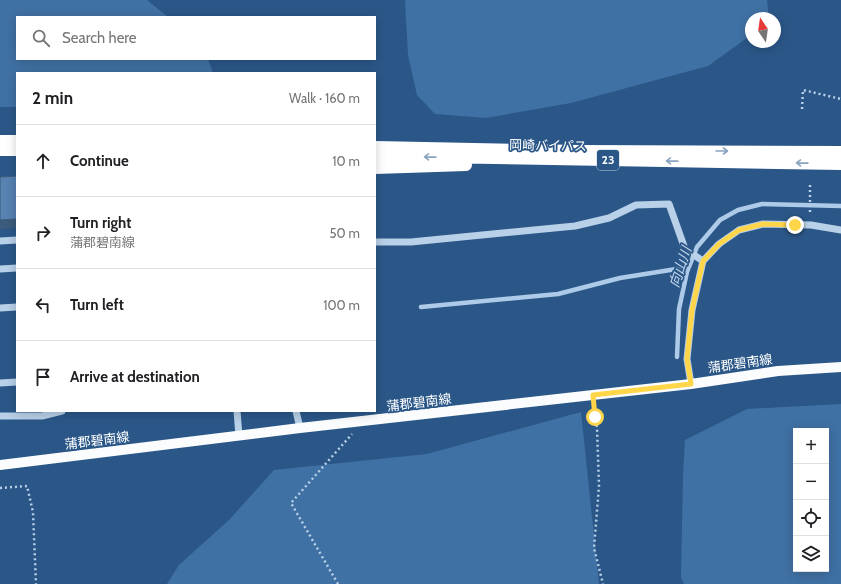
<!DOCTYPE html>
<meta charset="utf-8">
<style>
body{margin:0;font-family:Cabin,"Noto Sans JP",sans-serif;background:#f6f6f6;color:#202124}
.controls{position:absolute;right:12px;bottom:12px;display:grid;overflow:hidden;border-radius:0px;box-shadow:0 2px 10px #0003}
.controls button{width:36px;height:36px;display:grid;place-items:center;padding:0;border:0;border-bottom:1px solid #e0e0e0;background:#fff;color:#202124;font:20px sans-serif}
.compass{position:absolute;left:745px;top:12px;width:36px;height:36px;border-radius:50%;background:#fff;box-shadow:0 2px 10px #0003;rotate:347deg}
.stop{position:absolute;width:12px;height:12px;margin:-9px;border:3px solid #ffd54a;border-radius:50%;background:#fff}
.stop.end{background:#ffd54a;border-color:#fff;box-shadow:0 1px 4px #0008}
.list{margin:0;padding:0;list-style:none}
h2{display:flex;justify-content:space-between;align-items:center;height:52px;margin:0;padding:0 16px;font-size:17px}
h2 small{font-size:13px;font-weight:400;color:#757577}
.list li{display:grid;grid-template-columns:26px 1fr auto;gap:12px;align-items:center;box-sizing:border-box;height:72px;padding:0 16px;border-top:1px solid #e0e0e0}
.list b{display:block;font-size:15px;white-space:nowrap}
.list p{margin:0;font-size:13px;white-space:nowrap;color:#757577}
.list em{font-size:13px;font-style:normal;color:#757577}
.icon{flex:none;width:22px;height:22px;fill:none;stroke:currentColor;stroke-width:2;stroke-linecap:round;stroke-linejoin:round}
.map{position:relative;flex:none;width:841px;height:584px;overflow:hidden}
.search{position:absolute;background:#fff;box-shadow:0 2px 10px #0003;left:16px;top:16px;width:360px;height:44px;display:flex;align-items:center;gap:10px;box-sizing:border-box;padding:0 14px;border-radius:0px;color:#757577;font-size:15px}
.panel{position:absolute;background:#fff;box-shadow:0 2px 10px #0003;left:16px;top:72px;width:360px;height:340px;border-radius:0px}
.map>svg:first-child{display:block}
</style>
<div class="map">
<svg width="841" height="584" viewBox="0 0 841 584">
<rect width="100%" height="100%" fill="#2b5788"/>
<path fill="#4071a4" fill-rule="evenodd" d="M 0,0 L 147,0 L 168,17 L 17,17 L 17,59 L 208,59 L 213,73 L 17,73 L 17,107 L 0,107 Z
M 405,0 L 767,0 L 769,18 L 751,18 L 751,35 L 708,66 L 571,103 L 486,118 L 435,114 L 417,95 L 408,55 Z
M 841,404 L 841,584 L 684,584 L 681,577 L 683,476 L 685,440 L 747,409 ZM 796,431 L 826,431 L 826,569 L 796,569 Z
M 581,412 L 599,584 L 167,584 L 179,565 L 229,520 L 274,470 L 427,454 Z"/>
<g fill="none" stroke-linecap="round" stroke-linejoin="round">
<path stroke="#adcbe8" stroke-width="4.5" d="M 421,307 L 558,294 L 620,278 L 689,267
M 677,357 L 679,309 L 687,272 L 697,247 L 720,220 L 738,210 L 762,204 L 841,206"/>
<path stroke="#b8d0e8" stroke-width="2.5" stroke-dasharray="2 3" stroke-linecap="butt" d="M 802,109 L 803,90 L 841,99
M 810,185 L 810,215
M 594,405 L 597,428 L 599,486 L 594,548 L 603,584
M 0,488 L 27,486 L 33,512 L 36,584
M 338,584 L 291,503 L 352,434"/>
<path stroke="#b8d0e8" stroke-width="7" d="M 0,241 L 17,240
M 375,242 L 411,242 L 575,226 L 609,218 L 636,205 L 669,204 L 685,249 L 703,261
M 0,269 L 17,268
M 0,308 L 17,307
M 0,383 L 17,382
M 691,384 L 687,359 L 692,310 L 703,261 L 719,244 L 739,230 L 763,224 L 811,225 L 841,230
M 237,411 L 239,436
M 296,411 L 300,428
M 0,416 L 42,416 L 62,411"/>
<path stroke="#fafcfe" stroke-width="10" d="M 0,465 L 300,428 L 691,384 L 778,371 L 841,367"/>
<path stroke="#fff" stroke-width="12" d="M 0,141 L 17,141
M 375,147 L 578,151 L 841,152
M 0,150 L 17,150
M 375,156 L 841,164
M 375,168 L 466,165"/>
</g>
<path fill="#3d5b7c" d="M 17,219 L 17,224 L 15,228 L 0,229 L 0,220 Z"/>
<path fill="#5782b1" stroke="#3d5b7c" d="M 17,176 L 17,219 L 0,220 L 0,177 Z"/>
<defs><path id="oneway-shaft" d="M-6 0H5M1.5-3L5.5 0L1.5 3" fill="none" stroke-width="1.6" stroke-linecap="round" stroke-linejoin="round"/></defs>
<g stroke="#8aa3be">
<use href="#oneway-shaft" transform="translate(722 151)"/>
<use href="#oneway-shaft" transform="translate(430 157) rotate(-179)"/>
<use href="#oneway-shaft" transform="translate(672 161) rotate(-179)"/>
<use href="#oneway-shaft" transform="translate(802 163) rotate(-179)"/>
</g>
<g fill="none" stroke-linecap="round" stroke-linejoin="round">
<path stroke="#ffd54a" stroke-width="5" d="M 595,417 L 593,395 L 691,384 L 687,359 L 692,310 L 703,261 L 719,244 L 739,230 L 763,224 L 795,225"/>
</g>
<g text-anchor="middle" stroke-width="3.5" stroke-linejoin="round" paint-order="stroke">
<rect fill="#2b5788" stroke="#bfcddb" stroke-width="1" x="597" y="150" width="22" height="20" rx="3"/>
<g font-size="12" font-weight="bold" fill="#fff">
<text x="608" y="164">23</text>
</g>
<g font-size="13" fill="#fff" stroke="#2b5788">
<text transform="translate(548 145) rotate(1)" y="5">岡崎バイパス</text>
<text transform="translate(740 363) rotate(-8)" y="5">蒲郡碧南線</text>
<text transform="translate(419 402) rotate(-7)" y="5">蒲郡碧南線</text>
<text transform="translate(97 440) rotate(-7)" y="5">蒲郡碧南線</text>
</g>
<g font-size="14" font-style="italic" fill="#c4d9ef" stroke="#2b5788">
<text transform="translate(680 267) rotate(-71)" y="5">向山川</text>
</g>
</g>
</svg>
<div class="controls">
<button>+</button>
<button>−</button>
<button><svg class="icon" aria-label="locate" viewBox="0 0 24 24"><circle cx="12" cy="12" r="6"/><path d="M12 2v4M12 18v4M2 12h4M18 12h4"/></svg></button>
<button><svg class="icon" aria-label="layers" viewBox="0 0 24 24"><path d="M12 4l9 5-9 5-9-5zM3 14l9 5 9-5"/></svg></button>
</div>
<svg class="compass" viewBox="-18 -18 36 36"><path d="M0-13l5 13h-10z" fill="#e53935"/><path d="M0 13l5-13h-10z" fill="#757577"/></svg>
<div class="stop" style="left:595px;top:417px"></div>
<div class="stop end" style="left:795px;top:225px"></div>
<div class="search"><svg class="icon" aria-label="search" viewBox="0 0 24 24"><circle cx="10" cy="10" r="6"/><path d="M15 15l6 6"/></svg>Search here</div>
<section class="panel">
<h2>2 min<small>Walk · 160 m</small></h2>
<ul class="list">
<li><svg class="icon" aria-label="ahead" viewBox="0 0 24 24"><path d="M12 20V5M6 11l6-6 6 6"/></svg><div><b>Continue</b></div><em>10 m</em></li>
<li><svg class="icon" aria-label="right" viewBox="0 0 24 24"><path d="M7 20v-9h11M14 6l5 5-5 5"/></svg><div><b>Turn right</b><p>蒲郡碧南線</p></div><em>50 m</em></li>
<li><svg class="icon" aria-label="left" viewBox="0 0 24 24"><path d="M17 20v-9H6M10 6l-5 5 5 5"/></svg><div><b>Turn left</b></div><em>100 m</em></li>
<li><svg class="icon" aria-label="arrive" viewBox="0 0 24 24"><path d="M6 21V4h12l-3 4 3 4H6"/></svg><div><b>Arrive at destination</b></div></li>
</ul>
</section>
</div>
